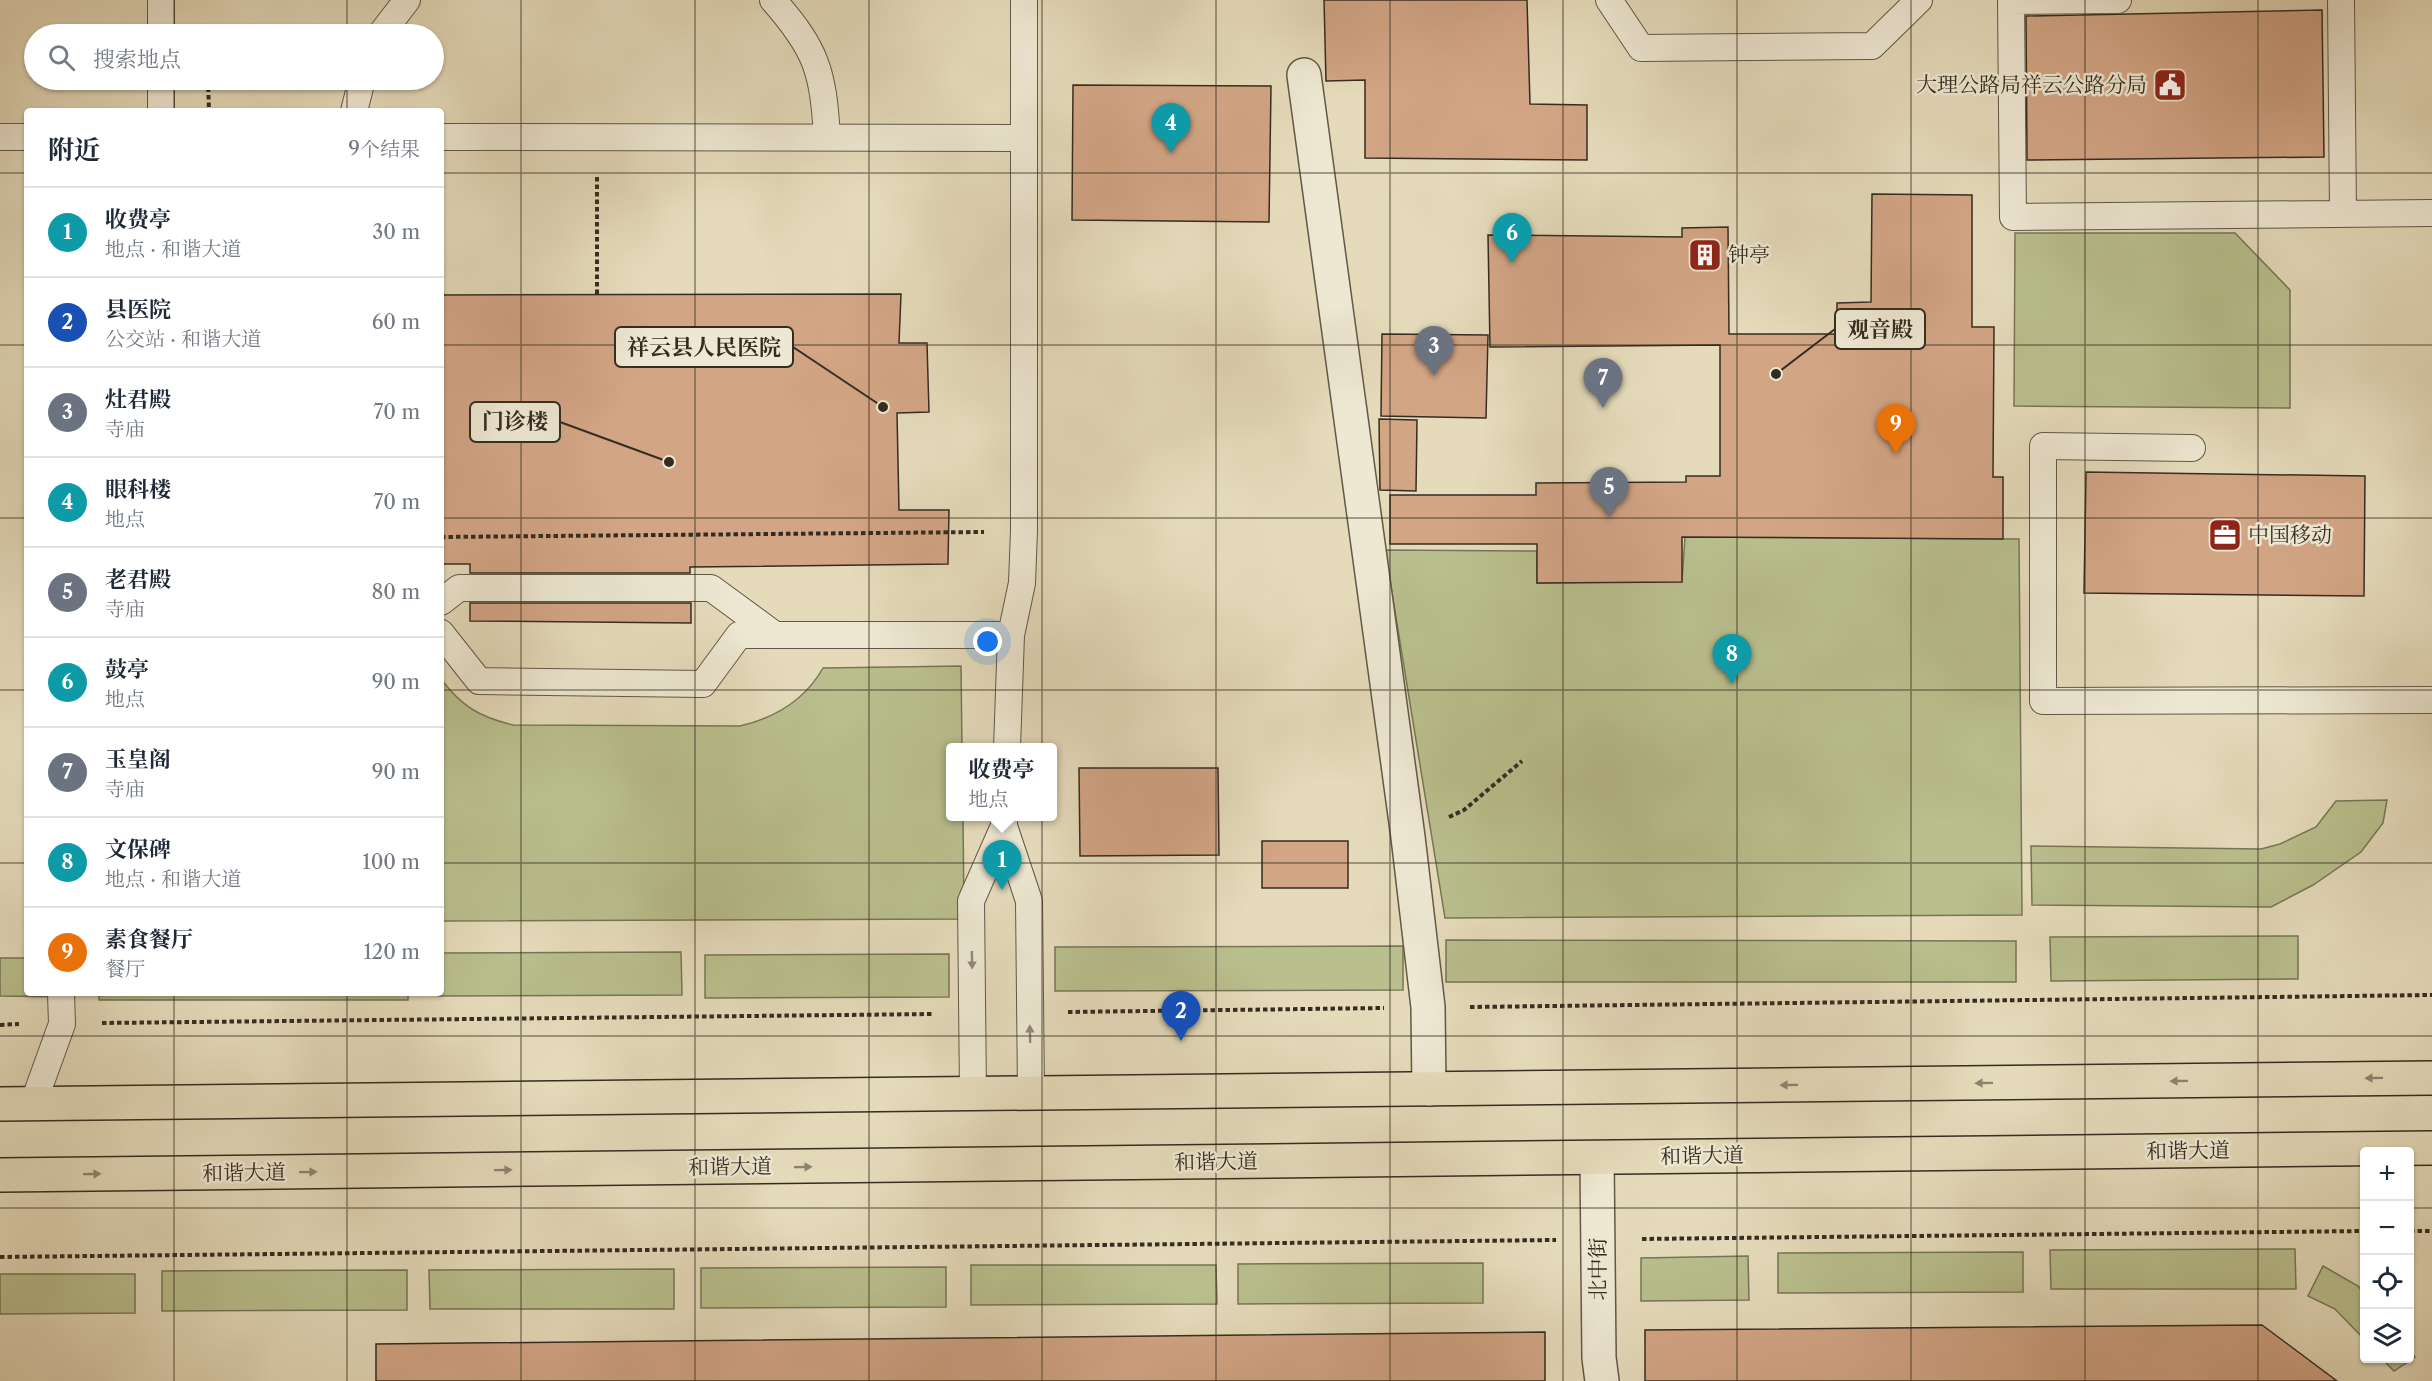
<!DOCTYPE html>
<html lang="zh">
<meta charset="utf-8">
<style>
body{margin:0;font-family:"Libre Caslon Text","Noto Serif SC",serif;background:#f6f6f7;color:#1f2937}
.controls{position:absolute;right:18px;bottom:18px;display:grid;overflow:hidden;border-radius:6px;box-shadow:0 2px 4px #0004}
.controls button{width:54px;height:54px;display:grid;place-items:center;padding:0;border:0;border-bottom:2px solid #e0e1e3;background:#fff;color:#1f2937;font:30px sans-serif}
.you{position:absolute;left:988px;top:642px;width:21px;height:21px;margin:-15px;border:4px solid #fff;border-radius:50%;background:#1a73e8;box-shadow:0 0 0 9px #1a73e833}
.badge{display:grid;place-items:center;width:39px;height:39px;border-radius:50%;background:#d93025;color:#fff;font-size:20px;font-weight:700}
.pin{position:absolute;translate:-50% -50px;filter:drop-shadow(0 2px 3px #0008)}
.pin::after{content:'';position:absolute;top:32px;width:21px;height:18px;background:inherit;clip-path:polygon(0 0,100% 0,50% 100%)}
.popup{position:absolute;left:946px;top:743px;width:111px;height:78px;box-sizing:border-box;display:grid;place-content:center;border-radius:6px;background:#fff;filter:drop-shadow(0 2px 4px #0005);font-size:20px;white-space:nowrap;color:#747a83}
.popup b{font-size:22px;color:#1f2937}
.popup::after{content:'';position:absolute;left:50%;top:100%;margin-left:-12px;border:12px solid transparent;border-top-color:#fff}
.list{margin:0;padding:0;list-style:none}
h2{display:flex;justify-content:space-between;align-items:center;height:78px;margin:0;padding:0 24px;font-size:26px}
h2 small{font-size:20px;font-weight:400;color:#747a83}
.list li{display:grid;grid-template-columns:39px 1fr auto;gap:18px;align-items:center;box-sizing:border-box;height:90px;padding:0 24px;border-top:2px solid #e0e1e3}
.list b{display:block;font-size:22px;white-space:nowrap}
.list p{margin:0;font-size:20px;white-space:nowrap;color:#747a83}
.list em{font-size:20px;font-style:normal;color:#747a83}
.icon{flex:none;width:33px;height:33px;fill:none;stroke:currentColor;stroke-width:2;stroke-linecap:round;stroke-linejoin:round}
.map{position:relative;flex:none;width:2432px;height:1381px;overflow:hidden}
.search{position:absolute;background:#fff;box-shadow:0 2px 4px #0004;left:24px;top:24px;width:420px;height:66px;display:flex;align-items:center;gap:15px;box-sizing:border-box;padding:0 21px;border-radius:33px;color:#747a83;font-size:22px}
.panel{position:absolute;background:#fff;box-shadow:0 2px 4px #0004;left:24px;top:108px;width:420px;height:888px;border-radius:6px}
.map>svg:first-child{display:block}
</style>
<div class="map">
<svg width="2432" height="1381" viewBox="0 0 2432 1381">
<rect width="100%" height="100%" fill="#e5dbbb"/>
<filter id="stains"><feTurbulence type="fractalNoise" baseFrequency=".00333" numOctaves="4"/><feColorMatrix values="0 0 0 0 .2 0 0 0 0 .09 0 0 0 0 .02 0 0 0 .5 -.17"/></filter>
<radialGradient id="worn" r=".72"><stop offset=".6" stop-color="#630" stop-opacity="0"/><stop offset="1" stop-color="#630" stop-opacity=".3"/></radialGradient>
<path fill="#b9bf8d" stroke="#777656" stroke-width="1.5" d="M 2015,233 L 2235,233 L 2290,290 L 2290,408 L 2014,406 Z
M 1685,537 L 2019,539 L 2022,915 L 1445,918 L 1385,550 L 1537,551 L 1537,583 L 1682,581 Z
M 961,666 L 962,747 L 951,748 L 951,816 L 963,817 L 964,919 L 441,921 L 441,679 C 462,707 480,717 513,725 L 740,726 C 774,718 805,700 823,668 Z
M 2387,800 L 2383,823 L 2361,852 L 2313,885 L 2271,907 L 2032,905 L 2031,846 L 2261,849 L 2280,844 L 2316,827 L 2336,801 Z
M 2298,936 L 2298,979 L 2051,981 L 2050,937 Z
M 1446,940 L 2016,941 L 2016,982 L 1446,982 Z
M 1403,946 L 1403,990 L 1055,991 L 1055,947 Z
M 681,952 L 682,995 L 438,996 L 438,993 L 441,993 L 441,953 Z
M 949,954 L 949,997 L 705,998 L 705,955 Z
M 0,958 L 27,958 L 27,993 L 71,993 L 71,997 L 0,996 Z
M 99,993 L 408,993 L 408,1000 L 99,1000 Z
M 2295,1249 L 2296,1289 L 2051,1289 L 2050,1250 Z
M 2023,1252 L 2023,1292 L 1778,1293 L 1778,1253 Z
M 1748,1256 L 1749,1300 L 1641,1301 L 1641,1258 Z
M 1483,1263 L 1483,1303 L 1238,1304 L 1238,1264 Z
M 971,1265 L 1216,1265 L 1217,1304 L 971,1305 Z
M 2323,1266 L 2358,1286 L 2364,1293 L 2364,1339 L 2335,1309 L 2308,1296 Z
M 946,1267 L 946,1307 L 701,1308 L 701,1268 Z
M 674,1269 L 674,1309 L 430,1309 L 429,1270 Z
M 407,1270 L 407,1310 L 162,1311 L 162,1271 Z
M 0,1274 L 135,1274 L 135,1313 L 0,1314 Z
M 2410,1350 L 2415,1357 L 2394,1371 L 2382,1359 L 2410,1358 Z"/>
<path fill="#d2a585" stroke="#352c20" stroke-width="1.5" d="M 1324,0 L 1527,0 L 1530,104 L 1587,105 L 1587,160 L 1365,158 L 1365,80 L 1326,81 Z
M 2322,10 L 2324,157 L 2027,160 L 2026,16 Z
M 1073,85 L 1271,86 L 1269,222 L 1072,220 Z
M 1872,194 L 1972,195 L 1972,327 L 1994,327 L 1993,477 L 2003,477 L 2003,539 L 1682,537 L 1682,582 L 1537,583 L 1537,544 L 1390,544 L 1390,495 L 1536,495 L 1536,483 L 1686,482 L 1686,476 L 1720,476 L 1720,345 L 1490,347 L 1488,235 L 1682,237 L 1682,228 L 1728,227 L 1729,334 L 1837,334 L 1837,303 L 1871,302 Z
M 901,294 L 899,343 L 927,343 L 929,412 L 897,413 L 899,510 L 949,510 L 948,564 L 690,567 L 690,573 L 470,573 L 470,564 L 441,564 L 441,295 Z
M 1382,334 L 1488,335 L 1486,418 L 1381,416 Z
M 1379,419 L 1417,420 L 1416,491 L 1380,490 Z
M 2086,472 L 2365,476 L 2364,596 L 2084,593 Z
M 470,603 L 691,603 L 691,623 L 470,621 Z
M 1079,768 L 1218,768 L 1219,855 L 1080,856 Z
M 1262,841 L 1348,841 L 1348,888 L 1262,888 Z
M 2262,1325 L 2337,1381 L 1645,1381 L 1645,1330 Z
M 1545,1332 L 1545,1381 L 376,1381 L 376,1344 Z"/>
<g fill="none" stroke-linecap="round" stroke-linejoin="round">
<defs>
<path id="lane" d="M 161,0 L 161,34
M 773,0 C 817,50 823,71 827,137
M 1609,0 L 1641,48 L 1872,46 L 1919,0
M 2118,0 L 2011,1 L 2013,217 L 2432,213
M 2341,0 L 2343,213
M 381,34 L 407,0
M 161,80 L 161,111
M 354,111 L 362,80
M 0,137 L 27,137
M 441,137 L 1024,138
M 2192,448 L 2043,446 L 2043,701 L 2432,700
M 441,602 L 459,588 L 711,588 L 775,635
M 441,633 L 479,681 L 703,684 L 739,635 L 1011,635
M 1007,748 L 1011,635 L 1022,583 L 1024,531 L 1024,0
M 1004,826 L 1029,901 L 1031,1093
M 973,1094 L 971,901 L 1004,826 L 1004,816
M 33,1104 L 62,1024 L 61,993"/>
<path id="street" d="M 1304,75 L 1408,837 L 1428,1007 L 1429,1089
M 1597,1158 L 1599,1358 L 1602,1381"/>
<path id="primary" d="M 0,1104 L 2432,1078
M 0,1175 L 2432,1148"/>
</defs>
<use href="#lane" stroke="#615847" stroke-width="28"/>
<use href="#street" stroke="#615847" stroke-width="36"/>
<use href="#primary" stroke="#352c20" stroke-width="36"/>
<path stroke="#352c20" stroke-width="4" stroke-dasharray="4.5 3" stroke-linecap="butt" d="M 208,80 L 209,111
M 597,177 L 597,295
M 441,537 L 984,532
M 1449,817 L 1464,810 L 1522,761
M 1470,1007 L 2432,995
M 1068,1012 L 1384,1008
M 102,1023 L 934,1014
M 0,1025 L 19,1024
M 2410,1231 L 2432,1231
M 1642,1239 L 2364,1231
M 0,1257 L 1556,1240"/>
<use href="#lane" stroke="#eee8d3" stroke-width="26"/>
<use href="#street" stroke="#eee8d3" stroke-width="33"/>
<use href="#primary" stroke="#e5dbbb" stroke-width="33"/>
</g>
<defs><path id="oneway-solid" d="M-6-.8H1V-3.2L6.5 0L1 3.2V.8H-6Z" transform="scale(1.5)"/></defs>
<g fill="#928a7a">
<use href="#oneway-solid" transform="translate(972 960) rotate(89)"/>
<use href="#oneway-solid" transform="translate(1030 1034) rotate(-91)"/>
</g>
<g fill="#8d846e">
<use href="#oneway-solid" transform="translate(2374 1078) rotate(179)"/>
<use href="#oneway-solid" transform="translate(2179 1081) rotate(179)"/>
<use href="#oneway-solid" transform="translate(1984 1083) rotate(179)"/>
<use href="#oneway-solid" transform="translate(1789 1085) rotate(179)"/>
<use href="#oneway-solid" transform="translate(803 1167) rotate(-1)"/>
<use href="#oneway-solid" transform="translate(503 1170) rotate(-1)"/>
<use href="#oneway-solid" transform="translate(308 1172) rotate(-1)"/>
<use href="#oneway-solid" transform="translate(92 1174) rotate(-1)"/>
</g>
<path fill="none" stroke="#352c20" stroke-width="1.5" stroke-opacity="0.55" d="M 174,0 L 174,34M 347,0 L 347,34M 521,0 L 521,1381M 695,0 L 695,1381M 869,0 L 869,1381M 1042,0 L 1042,1381M 1216,0 L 1216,1381M 1390,0 L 1390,1381M 1563,0 L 1563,1381M 1737,0 L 1737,1381M 1911,0 L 1911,1381M 2085,0 L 2085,1381M 2258,0 L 2258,1381M 174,80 L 174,111M 347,80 L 347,111M 0,173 L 27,173M 441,173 L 2432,173M 0,345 L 27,345M 441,345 L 2432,345M 0,518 L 27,518M 441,518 L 2432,518M 0,690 L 27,690M 441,690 L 2432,690M 0,863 L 27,863M 441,863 L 2432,863M 174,993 L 174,1381M 347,993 L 347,1381M 0,1036 L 2432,1036M 0,1208 L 2364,1208M 2410,1208 L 2432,1208"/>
<defs>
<symbol id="civic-square" viewBox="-11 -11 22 22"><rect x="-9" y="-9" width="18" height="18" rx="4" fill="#8f2418" stroke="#eee8d3"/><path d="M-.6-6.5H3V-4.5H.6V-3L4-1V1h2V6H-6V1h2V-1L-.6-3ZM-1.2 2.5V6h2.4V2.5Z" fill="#fff"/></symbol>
<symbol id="building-square" viewBox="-11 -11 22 22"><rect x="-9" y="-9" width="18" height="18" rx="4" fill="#8f2418" stroke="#eee8d3"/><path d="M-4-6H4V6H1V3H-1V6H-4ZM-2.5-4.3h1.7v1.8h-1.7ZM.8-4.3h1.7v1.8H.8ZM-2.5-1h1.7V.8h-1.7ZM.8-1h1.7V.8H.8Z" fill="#fff"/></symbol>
<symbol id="office-square" viewBox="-11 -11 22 22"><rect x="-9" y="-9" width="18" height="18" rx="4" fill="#8f2418" stroke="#eee8d3"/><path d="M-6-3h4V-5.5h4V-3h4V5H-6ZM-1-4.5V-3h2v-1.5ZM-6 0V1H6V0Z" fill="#fff"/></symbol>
</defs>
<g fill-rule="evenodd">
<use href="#civic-square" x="2151" y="66" width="38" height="38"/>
<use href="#building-square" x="1686" y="236" width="38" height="38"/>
<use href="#office-square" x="2206" y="516" width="38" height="38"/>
</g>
<g text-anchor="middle" stroke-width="5" stroke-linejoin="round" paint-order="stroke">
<g font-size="21" fill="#352c20" stroke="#eee8d3" text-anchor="start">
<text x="2147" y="92" text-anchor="end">大理公路局祥云公路分局</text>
<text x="1728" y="262">钟亭</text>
<text x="2248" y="542">中国移动</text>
</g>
<g font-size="21" fill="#352c20" stroke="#eee8d3">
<text transform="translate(2188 1151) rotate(-1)" y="7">和谐大道</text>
<text transform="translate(1702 1156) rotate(-1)" y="7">和谐大道</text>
<text transform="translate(1216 1162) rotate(-1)" y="7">和谐大道</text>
<text transform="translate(730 1167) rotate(-1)" y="7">和谐大道</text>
<text transform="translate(244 1173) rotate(-1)" y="7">和谐大道</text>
<text transform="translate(1598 1269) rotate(-90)" y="7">北中街</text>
</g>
</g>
<path fill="none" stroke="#352c20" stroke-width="2" d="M1776 374L1835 329M883 407L793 347M669 462L560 422"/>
<g fill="#352c20" stroke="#eee8d3" stroke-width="2">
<circle cx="1776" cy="374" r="6"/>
<circle cx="883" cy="407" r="6"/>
<circle cx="669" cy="462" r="6"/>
</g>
<g fill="#eee8d3" stroke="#352c20" stroke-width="2">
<rect x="1835" y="309" width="90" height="40" rx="6"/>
<rect x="615" y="327" width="178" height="40" rx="6"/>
<rect x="470" y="402" width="90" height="40" rx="6"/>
</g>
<g font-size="22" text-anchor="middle" font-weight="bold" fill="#352c20">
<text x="1880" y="337">观音殿</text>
<text x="704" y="355">祥云县人民医院</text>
<text x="515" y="429">门诊楼</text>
</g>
<rect width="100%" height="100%" filter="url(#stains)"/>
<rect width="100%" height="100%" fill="url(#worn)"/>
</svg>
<div class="controls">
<button>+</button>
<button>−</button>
<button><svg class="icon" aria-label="locate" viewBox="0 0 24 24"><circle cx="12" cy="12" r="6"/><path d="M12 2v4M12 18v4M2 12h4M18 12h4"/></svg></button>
<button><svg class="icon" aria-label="layers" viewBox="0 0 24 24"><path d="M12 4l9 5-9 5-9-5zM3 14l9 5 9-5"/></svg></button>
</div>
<div class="you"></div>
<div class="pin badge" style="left:1002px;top:890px;background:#0f9aa8">1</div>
<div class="popup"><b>收费亭</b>地点</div>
<div class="pin badge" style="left:1181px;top:1041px;background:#1a4fb4">2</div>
<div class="pin badge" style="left:1434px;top:376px;background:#6b7280">3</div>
<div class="pin badge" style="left:1171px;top:153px;background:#0f9aa8">4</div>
<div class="pin badge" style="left:1609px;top:517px;background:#6b7280">5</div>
<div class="pin badge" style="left:1512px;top:263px;background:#0f9aa8">6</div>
<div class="pin badge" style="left:1603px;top:408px;background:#6b7280">7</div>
<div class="pin badge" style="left:1732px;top:684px;background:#0f9aa8">8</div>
<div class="pin badge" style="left:1896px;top:454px;background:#e8710a">9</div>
<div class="search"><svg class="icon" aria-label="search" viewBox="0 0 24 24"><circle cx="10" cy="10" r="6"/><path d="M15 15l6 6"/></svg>搜索地点</div>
<section class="panel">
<h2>附近<small>9个结果</small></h2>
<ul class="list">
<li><span class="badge" style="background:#0f9aa8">1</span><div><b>收费亭</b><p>地点 · 和谐大道</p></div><em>30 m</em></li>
<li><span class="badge" style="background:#1a4fb4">2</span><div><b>县医院</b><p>公交站 · 和谐大道</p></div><em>60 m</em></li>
<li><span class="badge" style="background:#6b7280">3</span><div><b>灶君殿</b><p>寺庙</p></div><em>70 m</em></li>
<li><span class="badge" style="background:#0f9aa8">4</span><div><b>眼科楼</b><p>地点</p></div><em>70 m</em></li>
<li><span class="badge" style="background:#6b7280">5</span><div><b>老君殿</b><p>寺庙</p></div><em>80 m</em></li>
<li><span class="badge" style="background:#0f9aa8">6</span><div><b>鼓亭</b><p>地点</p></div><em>90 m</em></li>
<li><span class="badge" style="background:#6b7280">7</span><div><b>玉皇阁</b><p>寺庙</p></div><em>90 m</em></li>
<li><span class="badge" style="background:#0f9aa8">8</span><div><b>文保碑</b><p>地点 · 和谐大道</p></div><em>100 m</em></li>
<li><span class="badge" style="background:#e8710a">9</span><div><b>素食餐厅</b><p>餐厅</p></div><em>120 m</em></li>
</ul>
</section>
</div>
